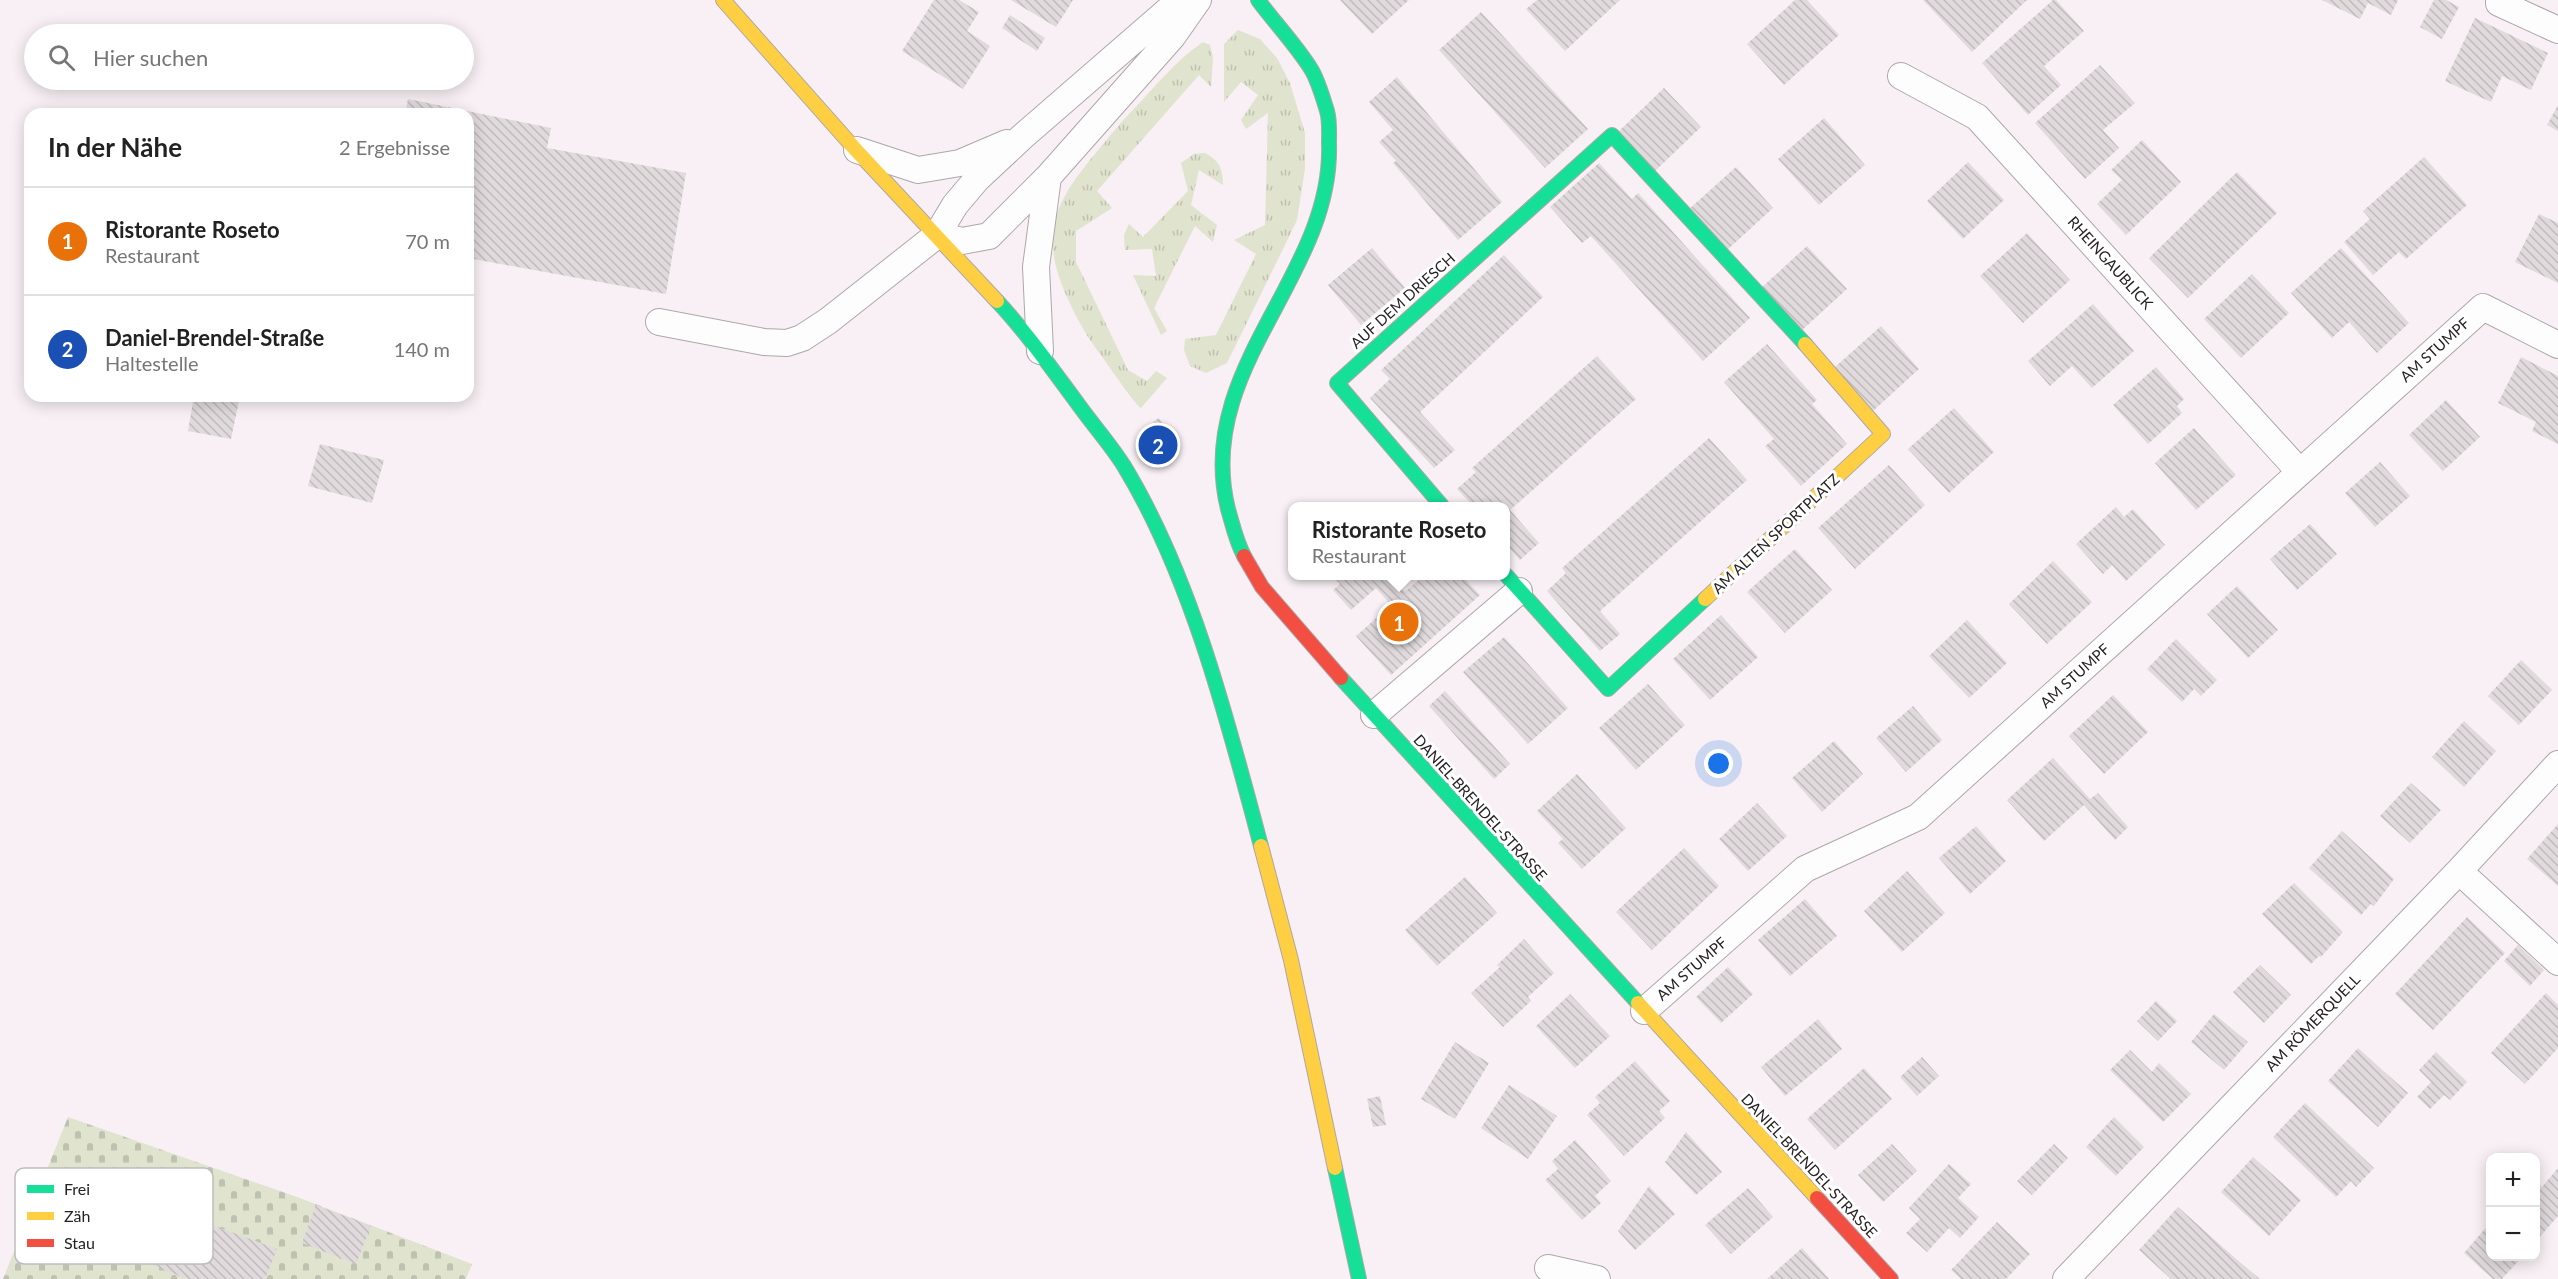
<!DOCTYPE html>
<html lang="de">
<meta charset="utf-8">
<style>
body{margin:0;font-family:Lato,sans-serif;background:#f6f6f6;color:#222}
.controls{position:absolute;right:18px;bottom:18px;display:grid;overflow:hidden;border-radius:12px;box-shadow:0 3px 15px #0003}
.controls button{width:54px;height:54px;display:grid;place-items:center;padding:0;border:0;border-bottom:2px solid #e0e0e0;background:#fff;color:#222;font:30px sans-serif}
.you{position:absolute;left:1719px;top:764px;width:21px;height:21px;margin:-15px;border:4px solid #fff;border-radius:50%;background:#1a73e8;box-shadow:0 0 0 9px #1a73e833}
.badge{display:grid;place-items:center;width:39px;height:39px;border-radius:50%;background:#2563eb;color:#fff;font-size:20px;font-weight:700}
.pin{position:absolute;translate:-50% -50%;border:3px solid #fff;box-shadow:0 2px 6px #0006}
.popup{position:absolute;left:1288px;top:502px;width:222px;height:78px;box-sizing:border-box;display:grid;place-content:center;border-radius:12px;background:#fff;filter:drop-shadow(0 2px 4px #0005);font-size:20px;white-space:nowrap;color:#767676}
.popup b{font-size:22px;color:#222}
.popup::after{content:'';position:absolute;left:50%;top:100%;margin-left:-12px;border:12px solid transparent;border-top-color:#fff}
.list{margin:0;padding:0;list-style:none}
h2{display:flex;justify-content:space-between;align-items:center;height:78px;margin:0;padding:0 24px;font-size:26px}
h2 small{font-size:20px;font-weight:400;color:#767676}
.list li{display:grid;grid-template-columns:39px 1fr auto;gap:18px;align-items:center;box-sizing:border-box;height:108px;padding:0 24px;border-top:2px solid #e0e0e0}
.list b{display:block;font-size:22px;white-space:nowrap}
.list p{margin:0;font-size:20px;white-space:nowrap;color:#767676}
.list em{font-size:20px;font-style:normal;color:#767676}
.icon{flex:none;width:33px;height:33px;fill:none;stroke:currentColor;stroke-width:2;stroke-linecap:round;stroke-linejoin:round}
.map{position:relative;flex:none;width:2558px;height:1279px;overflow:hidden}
.search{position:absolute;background:#fff;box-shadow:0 3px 15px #0003;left:24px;top:24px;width:450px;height:66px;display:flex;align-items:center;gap:15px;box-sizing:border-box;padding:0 21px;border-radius:33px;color:#767676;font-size:22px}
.panel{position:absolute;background:#fff;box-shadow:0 3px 15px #0003;left:24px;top:108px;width:450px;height:294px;border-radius:18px}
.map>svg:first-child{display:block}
</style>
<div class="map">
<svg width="2558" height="1279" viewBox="0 0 2558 1279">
<defs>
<pattern id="grass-tufts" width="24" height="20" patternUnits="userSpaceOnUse" patternTransform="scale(1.5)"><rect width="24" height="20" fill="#e0e3ce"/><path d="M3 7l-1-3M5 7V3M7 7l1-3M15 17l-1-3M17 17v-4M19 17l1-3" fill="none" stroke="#c0c2b1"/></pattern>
<pattern id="cemetery-stones" width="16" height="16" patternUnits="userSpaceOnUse" patternTransform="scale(1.5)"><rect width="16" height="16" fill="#e0e3ce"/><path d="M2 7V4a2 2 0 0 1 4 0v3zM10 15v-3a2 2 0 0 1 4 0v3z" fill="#c0c2b1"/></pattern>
<pattern id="building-back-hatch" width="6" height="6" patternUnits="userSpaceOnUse" patternTransform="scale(1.5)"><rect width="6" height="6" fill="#e0dadc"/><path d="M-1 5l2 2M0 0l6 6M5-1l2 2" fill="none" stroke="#c0bbbc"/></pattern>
</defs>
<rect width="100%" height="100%" fill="#f8f0f4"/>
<path fill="url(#grass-tufts)" d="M 1238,30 L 1260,39 L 1277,58 L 1290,83 L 1305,133 L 1305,169 L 1297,220 L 1286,243 L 1227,363 L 1206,373 L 1190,366 L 1184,350 L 1185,339 L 1216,335 L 1256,254 L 1234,240 L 1265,225 L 1268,113 L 1246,129 L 1241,120 L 1258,95 L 1241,82 L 1224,102 L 1224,44 Z
M 1203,42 L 1210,45 L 1213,58 L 1211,87 L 1199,75 L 1097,191 L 1112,208 L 1076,231 L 1076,262 L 1128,370 L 1147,381 L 1156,371 L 1167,378 L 1141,408 C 1135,405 1105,360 1097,350 C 1084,332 1075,315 1066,295 C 1039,233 1055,202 1095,154 C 1107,140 1118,125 1131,112 C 1153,89 1176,60 1203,42 Z
M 1205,153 C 1220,161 1223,169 1223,185 L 1199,170 L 1191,205 L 1217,225 L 1213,242 L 1195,226 L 1154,308 L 1167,331 L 1161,335 L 1133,275 L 1156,276 L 1152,249 L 1125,250 L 1124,235 L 1129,224 L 1143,237 L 1188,191 L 1181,163 L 1194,154 Z"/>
<path fill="url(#cemetery-stones)" d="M 68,1117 L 297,1197 L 472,1264 L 466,1279 L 3,1279 Z"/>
<path fill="url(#building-back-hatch)" d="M 934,0 L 959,0 L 979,12 L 967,31 L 990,46 L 963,89 L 902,51 Z
M 1011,0 L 1073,0 L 1056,27 Z
M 1340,0 L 1409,0 L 1372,34 Z
M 1537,0 L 1620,0 L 1565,51 L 1526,9 Z
M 1795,0 L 1807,0 L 1839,35 L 1784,85 L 1747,44 Z
M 1923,0 L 2027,0 L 1972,52 Z
M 2053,0 L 2056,0 L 2084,31 L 2044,66 L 2061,85 L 2028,115 L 1982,63 Z
M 2322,0 L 2398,0 L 2391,15 L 2368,3 L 2360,19 Z
M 2434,0 L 2446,0 L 2459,7 L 2442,39 L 2420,27 Z
M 1481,12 L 1588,129 L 1545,168 L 1439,50 Z
M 1010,15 L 1045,38 L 1037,51 L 1002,28 Z
M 2475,18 L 2548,53 L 2531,90 L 2502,76 L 2491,102 L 2445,81 Z
M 2100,65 L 2135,103 L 2103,130 L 2119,148 L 2085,179 L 2035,123 Z
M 1397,77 L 1502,202 L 1458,240 L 1393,163 L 1396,161 L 1379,142 L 1393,130 L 1369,102 Z
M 1664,88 L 1701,127 L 1655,171 L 1618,132 Z
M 408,99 L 551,128 L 547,148 L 686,173 L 666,294 L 468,258 L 468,114 L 405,114 Z
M 2558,105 L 2558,131 L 2547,125 Z
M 1824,118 L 1865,165 L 1819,205 L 1778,159 Z
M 2142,140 L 2181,182 L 2126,235 L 2097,204 L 2122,180 L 2111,170 Z
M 2424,157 L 2467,205 L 2406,259 L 2399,252 L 2373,275 L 2344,242 L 2370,219 L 2363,211 Z
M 1968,162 L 2004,200 L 1963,239 L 1927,201 Z
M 1599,163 L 1632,199 L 1638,193 L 1750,318 L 1703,361 L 1591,236 L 1582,243 L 1550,207 Z
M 1736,167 L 1773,208 L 1726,251 L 1688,210 Z
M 2237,172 L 2277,213 L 2188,298 L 2149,258 Z
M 2539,214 L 2558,223 L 2558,283 L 2515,262 Z
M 2027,233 L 2070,280 L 2023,323 L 1980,276 Z
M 1807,246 L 1847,289 L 1800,332 L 1760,289 Z
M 1372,248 L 1405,288 L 1361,325 L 1328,285 Z
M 2341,248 L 2409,323 L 2377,353 L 2349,322 L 2332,338 L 2291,293 Z
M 1504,255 L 1543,297 L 1420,412 L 1455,450 L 1434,468 L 1370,398 L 1390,379 L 1381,370 Z
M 2252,274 L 2289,313 L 2241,358 L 2204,319 Z
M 2093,304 L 2134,351 L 2092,388 L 2072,366 L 2050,386 L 2028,361 Z
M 1881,326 L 1919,369 L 1873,411 L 1834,368 Z
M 1767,344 L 1817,400 L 1812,404 L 1847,444 L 1801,486 L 1765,446 L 1774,439 L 1724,382 Z
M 1597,356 L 1636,399 L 1510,510 L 1539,543 L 1520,560 L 1506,544 L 1506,507 L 1473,506 L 1457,489 L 1476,472 L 1472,468 Z
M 2521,357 L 2558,376 L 2558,444 L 2532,431 L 2536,422 L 2498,403 Z
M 2156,367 L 2184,399 L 2177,406 L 2182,413 L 2148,444 L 2113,405 Z
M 194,396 L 240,396 L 231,439 L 188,431 Z
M 2446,400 L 2480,437 L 2443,471 L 2409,435 Z
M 1954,408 L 1994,452 L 1949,493 L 1908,449 Z
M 1159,418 L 1171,437 L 1165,441 L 1153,422 Z
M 2194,428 L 2236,475 L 2196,510 L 2155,463 Z
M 1709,438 L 1747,480 L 1600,611 L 1620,634 L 1600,651 L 1547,591 L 1566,573 L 1562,568 Z
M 320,444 L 384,460 L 372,503 L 308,486 Z
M 2380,462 L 2410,496 L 2375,527 L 2345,493 Z
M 1889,465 L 1925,505 L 1855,569 L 1818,528 Z
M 2116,507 L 2124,517 L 2133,509 L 2165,545 L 2126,581 L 2112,565 L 2103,574 L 2076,544 Z
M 2310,524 L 2337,554 L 2297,590 L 2270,559 Z
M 1795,549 L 1832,590 L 1785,633 L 1747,592 Z
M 2053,561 L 2092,602 L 2047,644 L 2009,604 Z
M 1332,576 L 1390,576 L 1405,592 L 1423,576 L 1462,576 L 1480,595 L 1391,675 L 1356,636 L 1391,605 L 1376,588 L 1351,610 L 1333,590 L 1340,584 Z
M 2237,586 L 2278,630 L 2248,658 L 2207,614 Z
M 1721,615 L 1758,657 L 1710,700 L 1673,659 Z
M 1967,620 L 2007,663 L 1969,698 L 1929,656 Z
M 1504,637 L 1568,708 L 1528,744 L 1463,672 Z
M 2176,639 L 2217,680 L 2201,696 L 2194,689 L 2182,702 L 2147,669 Z
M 2521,660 L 2552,690 L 2519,725 L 2488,696 Z
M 1648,684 L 1685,725 L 1636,770 L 1599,728 Z
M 1445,691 L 1510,764 L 1494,779 L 1429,706 Z
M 2113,695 L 2148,732 L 2104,774 L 2069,736 Z
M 1913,706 L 1942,740 L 1906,772 L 1876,738 Z
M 2464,721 L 2496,751 L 2464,787 L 2432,757 Z
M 1834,741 L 1863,774 L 1822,812 L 1792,778 Z
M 2053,758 L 2090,799 L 2098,793 L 2128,827 L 2115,840 L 2084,805 L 2044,841 L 2007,800 Z
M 1577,774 L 1626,828 L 1582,869 L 1558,843 L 1563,839 L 1537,811 Z
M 2411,783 L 2441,810 L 2410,843 L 2380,816 Z
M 1757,803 L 1787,836 L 1748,871 L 1719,839 Z
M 2558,824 L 2558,886 L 2527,859 Z
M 1976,826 L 2006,861 L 1970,894 L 1939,858 Z
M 2342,831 L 2394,879 L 2374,906 L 2371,904 L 2361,915 L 2309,868 Z
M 1684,848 L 1719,886 L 1652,950 L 1616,912 Z
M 1907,871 L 1945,913 L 1902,952 L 1864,911 Z
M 1465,877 L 1497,913 L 1437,966 L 1405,930 Z
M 2294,883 L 2343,932 L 2321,957 L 2319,956 L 2311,964 L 2262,914 Z
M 1805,899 L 1837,936 L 1790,976 L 1758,940 Z
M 2467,917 L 2505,953 L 2433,1030 L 2395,994 Z
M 1524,939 L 1554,973 L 1528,997 L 1531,1001 L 1503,1027 L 1471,993 L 1500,967 L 1497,965 Z
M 2518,945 L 2544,970 L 2530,986 L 2504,961 Z
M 2260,965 L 2291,995 L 2264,1023 L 2233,992 Z
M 1728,967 L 1753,994 L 1721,1023 L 1696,997 Z
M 2546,993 L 2558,1005 L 2558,1048 L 2525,1084 L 2491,1053 Z
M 1570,994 L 1610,1036 L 1575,1068 L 1536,1026 Z
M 2156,1001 L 2177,1021 L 2158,1041 L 2137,1021 Z
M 2214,1014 L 2248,1042 L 2224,1070 L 2191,1042 Z
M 1818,1019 L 1842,1049 L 1785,1096 L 1761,1067 Z
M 1455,1042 L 1489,1063 L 1455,1119 L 1421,1099 Z
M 2358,1048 L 2408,1093 L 2378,1127 L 2328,1081 Z
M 2130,1050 L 2152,1072 L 2159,1063 L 2191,1094 L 2163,1122 L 2110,1070 Z
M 2436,1052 L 2467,1082 L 2450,1100 L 2444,1095 L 2430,1109 L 2417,1097 L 2431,1082 L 2419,1070 Z
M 1922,1057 L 1939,1076 L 1917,1096 L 1900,1077 Z
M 1635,1061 L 1670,1101 L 1659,1111 L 1665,1118 L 1624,1156 L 1587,1115 L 1600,1103 L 1595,1097 Z
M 1864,1068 L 1892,1099 L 1835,1150 L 1807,1119 Z
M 1509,1085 L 1557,1116 L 1528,1159 L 1481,1128 Z
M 1380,1096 L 1386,1125 L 1373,1127 L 1367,1099 Z
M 2305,1103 L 2374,1168 L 2356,1187 L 2351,1181 L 2336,1197 L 2273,1137 Z
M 2114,1117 L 2144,1147 L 2116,1176 L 2086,1147 Z
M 1686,1132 L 1722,1172 L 1696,1195 L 1665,1162 Z
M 1575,1140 L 1611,1181 L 1595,1196 L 1601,1203 L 1582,1220 L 1545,1180 L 1558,1169 L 1552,1161 Z
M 1892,1144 L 1917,1171 L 1883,1202 L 1858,1175 Z
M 2054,1144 L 2068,1158 L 2032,1195 L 2017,1181 Z
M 2253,1157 L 2301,1200 L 2269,1236 L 2221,1192 Z
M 1949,1164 L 1971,1184 L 1958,1198 L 1979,1217 L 1960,1238 L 1949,1228 L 1927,1252 L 1906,1233 L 1920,1219 L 1909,1208 Z
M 2558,1168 L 2558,1216 L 2536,1241 L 2536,1181 L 2542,1187 Z
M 1649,1186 L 1675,1214 L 1635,1250 L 1618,1231 Z
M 1748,1188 L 1773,1217 L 1731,1254 L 1705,1225 Z
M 145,1200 L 277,1249 L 265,1279 L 187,1279 L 125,1254 Z
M 316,1205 L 371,1226 L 356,1264 L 302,1243 Z
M 2178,1207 L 2235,1258 L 2260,1279 L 2171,1279 L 2139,1250 Z
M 1997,1222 L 2030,1254 L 2006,1279 L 1961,1279 L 1951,1270 Z
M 2490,1223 L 2490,1257 L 2522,1257 L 2502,1279 L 2493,1279 L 2464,1253 Z
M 1802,1248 L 1829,1279 L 1767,1279 Z"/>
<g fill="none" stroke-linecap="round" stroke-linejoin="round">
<defs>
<path id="street" d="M 2499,0 L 2499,3 L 2558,30
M 1901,76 L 1977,117 L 2300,472
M 857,150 L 918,170 L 960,163 L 1007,143
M 937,235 L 962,241 L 989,236 L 1048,177 L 1172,37 L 1198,0
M 659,322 L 764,342 L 787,343 L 802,338 L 828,321 L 937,235 L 955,205 L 977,179 L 1022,137 L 1180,0
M 1040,351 L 1036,267 L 1048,177
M 1374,715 L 1519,591
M 2459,871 L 2558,962
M 1644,1011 L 1805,869 L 1918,817 L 2483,307 L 2558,345
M 1548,1268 L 1597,1279
M 2066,1279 L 2459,871 L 2558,764"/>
<path id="fast" d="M 997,301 C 1027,333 1052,369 1078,404 C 1093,425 1111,445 1124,466 C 1191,576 1228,722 1261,846
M 1442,506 L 1337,383 L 1612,135 L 1805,344
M 1244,556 C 1236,541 1233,526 1228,509 C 1193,368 1334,276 1329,143 C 1329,133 1330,121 1327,111 C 1323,98 1318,80 1311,69 C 1296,45 1275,23 1258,0
M 1506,575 L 1608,689 L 1705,599
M 1341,678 L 1638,1003
M 1335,1168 L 1359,1279"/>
<path id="slow" d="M 723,0 L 855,149 L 997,301
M 1705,599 L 1883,434 L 1805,344
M 1261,846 L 1291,960 L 1335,1168
M 1638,1003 L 1817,1198"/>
<path id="jam" d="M 1244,556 L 1262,587 L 1341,678
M 1817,1198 L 1891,1279"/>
</defs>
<use href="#street" stroke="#aea7aa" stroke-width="28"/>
<use href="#fast" stroke="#aea7aa" stroke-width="16"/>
<use href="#slow" stroke="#aea7aa" stroke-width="16"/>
<use href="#jam" stroke="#aea7aa" stroke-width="16"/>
<use href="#street" stroke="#fefdfd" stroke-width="26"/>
<use href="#fast" stroke="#16e098" stroke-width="14"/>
<use href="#slow" stroke="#ffcf43" stroke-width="14"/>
<use href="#jam" stroke="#f24e42" stroke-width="14"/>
</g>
<g text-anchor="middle" stroke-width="6" stroke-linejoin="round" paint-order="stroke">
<g font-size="15" fill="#262123" stroke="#fff">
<text transform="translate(2110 263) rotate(48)" y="5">RHEINGAUBLICK</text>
<text transform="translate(1403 301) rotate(-42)" y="5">AUF DEM DRIESCH</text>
<text transform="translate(2435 350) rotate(-42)" y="5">AM STUMPF</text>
<text transform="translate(1776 534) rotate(-43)" y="5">AM ALTEN SPORTPLATZ</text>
<text transform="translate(2075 676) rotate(-42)" y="5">AM STUMPF</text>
<text transform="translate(1480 808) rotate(48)" y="5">DANIEL-BRENDEL-STRASSE</text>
<text transform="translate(1692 969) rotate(-41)" y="5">AM STUMPF</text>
<text transform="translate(2313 1023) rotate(-46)" y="5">AM RÖMERQUELL</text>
<text transform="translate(1809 1166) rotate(47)" y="5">DANIEL-BRENDEL-STRASSE</text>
</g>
</g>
<rect x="15" y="1168" width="198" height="96" rx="9" fill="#fff" stroke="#bebcbd" stroke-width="1.5"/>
<rect x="27" y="1185" width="27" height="8" fill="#16e098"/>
<rect x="27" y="1212" width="27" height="8" fill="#ffcf43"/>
<rect x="27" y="1239" width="27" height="8" fill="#f24e42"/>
<g font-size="16" fill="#262123">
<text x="64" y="1195">Frei</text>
<text x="64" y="1222">Zäh</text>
<text x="64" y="1249">Stau</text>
</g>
</svg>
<div class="controls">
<button>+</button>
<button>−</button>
</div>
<div class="you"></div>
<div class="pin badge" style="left:1399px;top:622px;background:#e8710a">1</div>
<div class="popup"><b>Ristorante Roseto</b>Restaurant</div>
<div class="pin badge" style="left:1158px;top:445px;background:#1a4fb4">2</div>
<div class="search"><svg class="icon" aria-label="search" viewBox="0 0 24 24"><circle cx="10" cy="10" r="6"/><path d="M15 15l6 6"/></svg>Hier suchen</div>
<section class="panel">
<h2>In der Nähe<small>2 Ergebnisse</small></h2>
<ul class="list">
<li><span class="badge" style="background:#e8710a">1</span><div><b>Ristorante Roseto</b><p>Restaurant</p></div><em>70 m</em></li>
<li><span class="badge" style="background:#1a4fb4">2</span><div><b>Daniel-Brendel-Straße</b><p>Haltestelle</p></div><em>140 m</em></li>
</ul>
</section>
</div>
